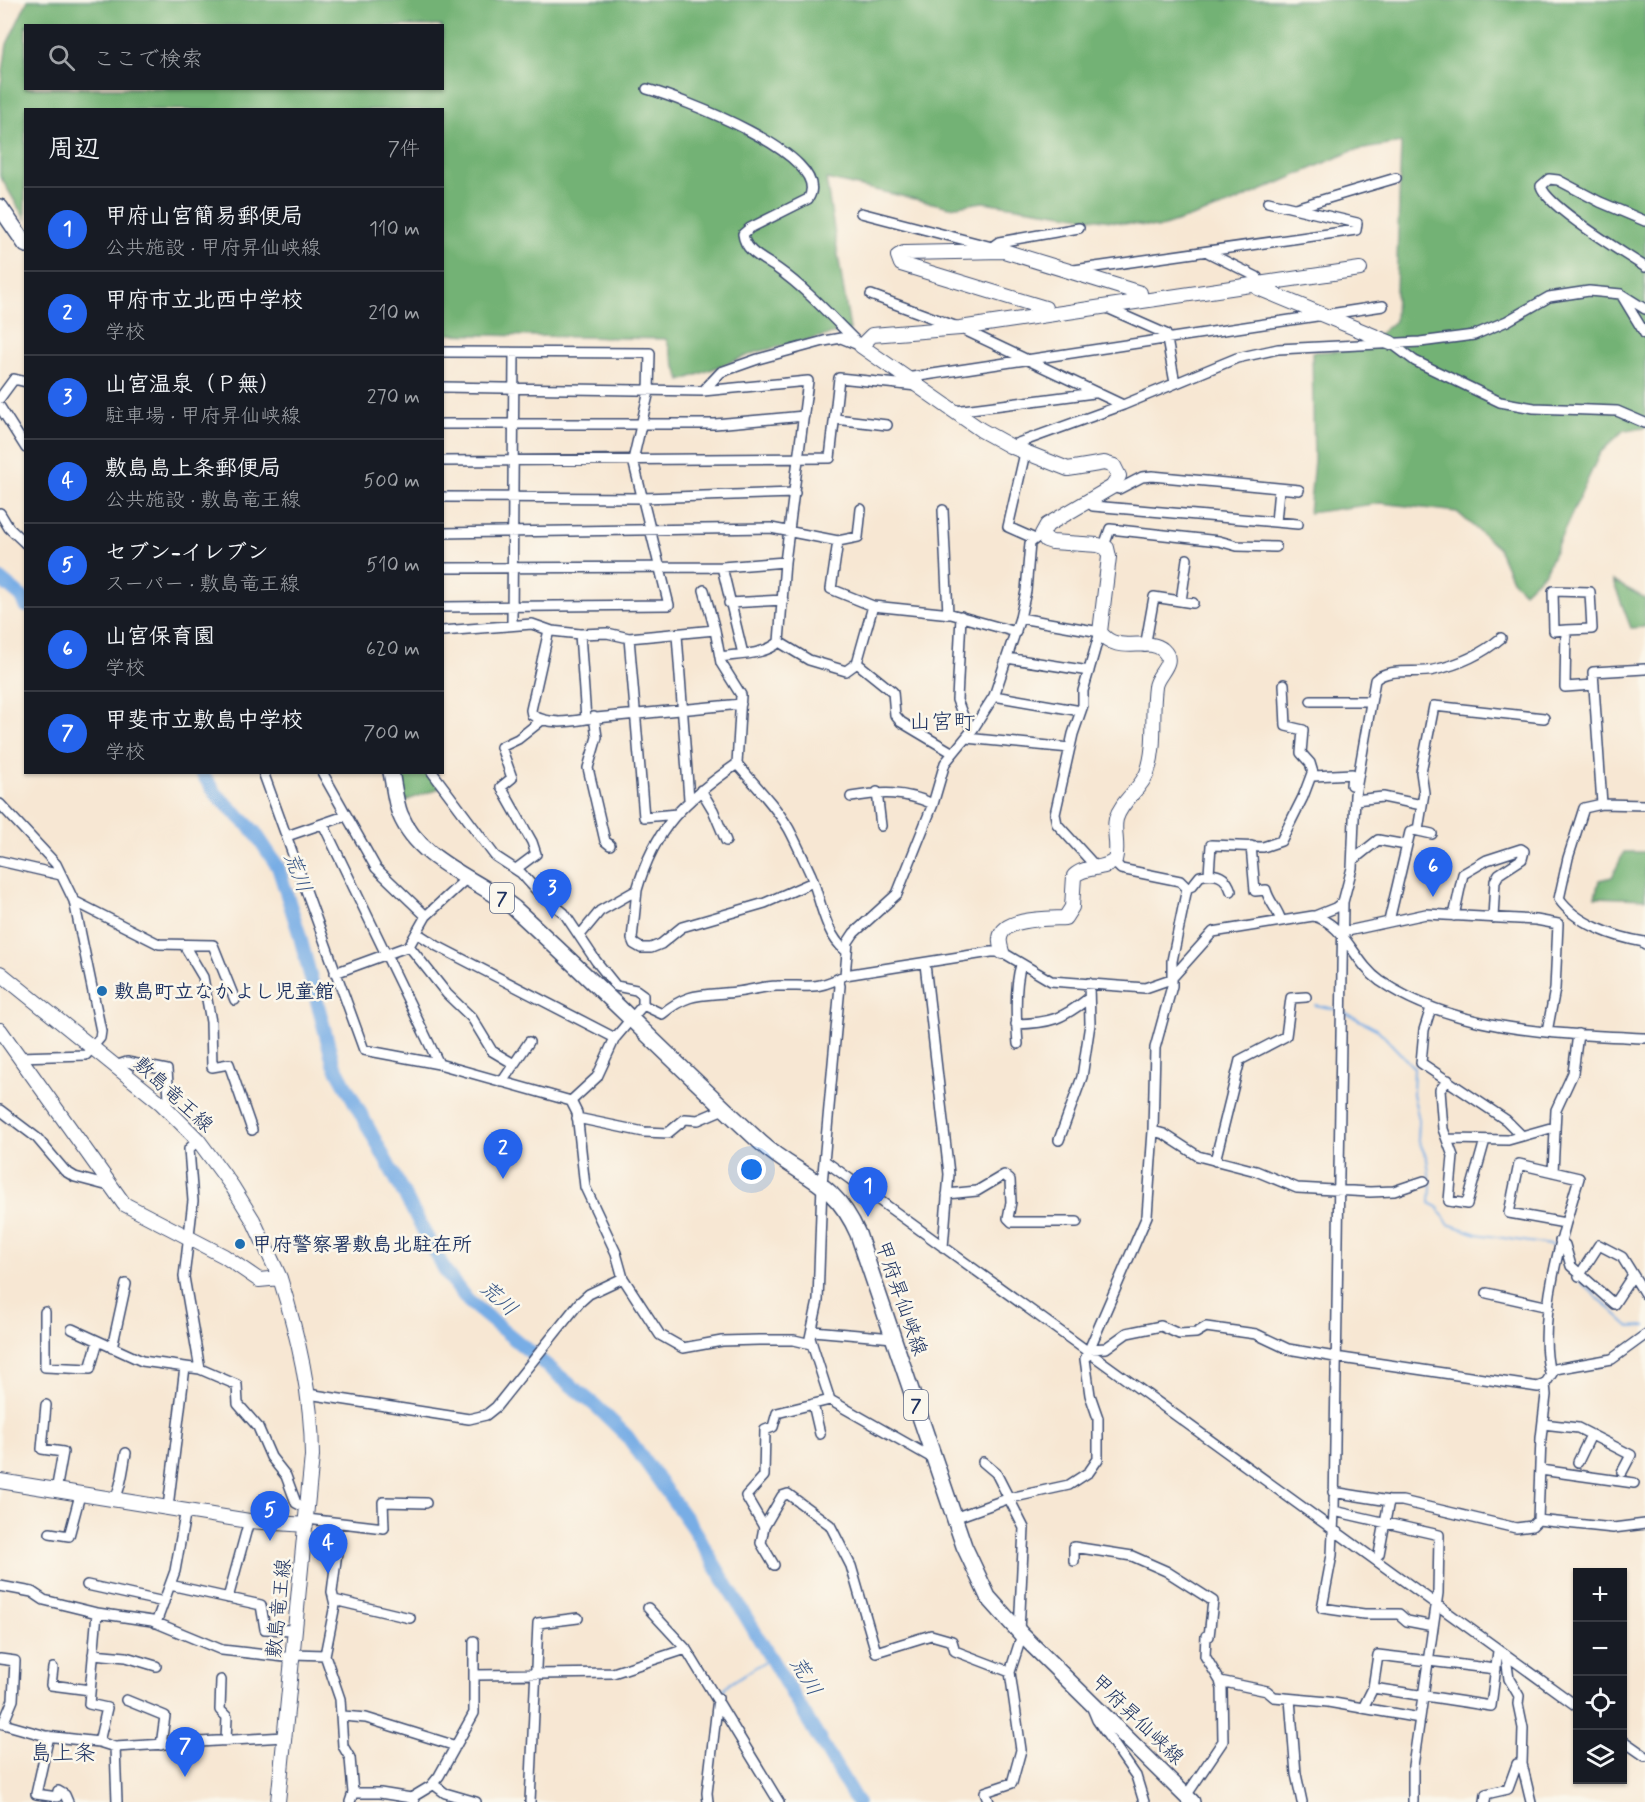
<!DOCTYPE html>
<html lang="ja">
<meta charset="utf-8">
<style>
body{margin:0;font-family:Mynerve,"Klee One",sans-serif;background:#242831;color:#f1f3f6}
.controls{position:absolute;right:18px;bottom:18px;display:grid;overflow:hidden;border-radius:0px;box-shadow:0 2px 4px #0004}
.controls button{width:54px;height:54px;display:grid;place-items:center;padding:0;border:0;border-bottom:2px solid #363941;background:#171b24;color:#f1f3f6;font:30px sans-serif}
.you{position:absolute;left:752px;top:1170px;width:21px;height:21px;margin:-15px;border:4px solid #fff;border-radius:50%;background:#1a73e8;box-shadow:0 0 0 9px #1a73e833}
.badge{display:grid;place-items:center;width:39px;height:39px;border-radius:50%;background:#2563eb;color:#fff;font-size:20px;font-weight:700}
.pin{position:absolute;translate:-50% -50px;filter:drop-shadow(0 2px 3px #0008)}
.pin::after{content:'';position:absolute;top:32px;width:21px;height:18px;background:inherit;clip-path:polygon(0 0,100% 0,50% 100%)}
.list{margin:0;padding:0;list-style:none}
h2{display:flex;justify-content:space-between;align-items:center;height:78px;margin:0;padding:0 24px;font-size:26px}
h2 small{font-size:20px;font-weight:400;color:#9ea1a6}
.list li{display:grid;grid-template-columns:39px 1fr auto;gap:18px;align-items:center;box-sizing:border-box;height:84px;padding:0 24px;border-top:2px solid #363941}
.list b{display:block;font-size:22px;white-space:nowrap}
.list p{margin:0;font-size:20px;white-space:nowrap;color:#9ea1a6}
.list em{font-size:20px;font-style:normal;color:#9ea1a6}
.icon{flex:none;width:33px;height:33px;fill:none;stroke:currentColor;stroke-width:2;stroke-linecap:round;stroke-linejoin:round}
.map{position:relative;flex:none;width:1645px;height:1802px;overflow:hidden}
.search{position:absolute;background:#171b24;box-shadow:0 2px 4px #0004;left:24px;top:24px;width:420px;height:66px;display:flex;align-items:center;gap:15px;box-sizing:border-box;padding:0 21px;border-radius:0px;color:#9ea1a6;font-size:22px}
.panel{position:absolute;background:#171b24;box-shadow:0 2px 4px #0004;left:24px;top:108px;width:420px;height:666px;border-radius:0px}
.map>svg:first-child{display:block}
</style>
<div class="map">
<svg width="1645" height="1802" viewBox="0 0 1645 1802">
<rect width="100%" height="100%" fill="#fbf7ec"/>
<filter id="ink" filterUnits="userSpaceOnUse"><feTurbulence type="fractalNoise" baseFrequency=".0167" numOctaves="2"/><feDisplacementMap in="SourceGraphic" scale="12" xChannelSelector="R" yChannelSelector="G"/><feConvolveMatrix kernelMatrix="1 2 1 2 8 2 1 2 1" color-interpolation-filters="sRGB"/></filter>
<filter id="wash" filterUnits="userSpaceOnUse"><feTurbulence type="fractalNoise" baseFrequency=".008" numOctaves="4" result="noise"/><feDisplacementMap in="SourceGraphic" scale="24" xChannelSelector="R" yChannelSelector="G"/><feGaussianBlur stdDeviation="1.35" result="paint"/><feColorMatrix in="noise" values="0 0 0 0 0 0 0 0 0 0 0 0 0 0 0 0 0 1.4 0 .05"/><feComposite in="paint" operator="in"/></filter>
<g filter="url(#wash)">
<rect width="100%" height="100%" fill="#f7e7d3"/>
<path fill="#73b274" stroke="#477069" stroke-width="1.5" fill-rule="evenodd" d="M 28,0 L 1645,0 L 1645,428 L 1624,430 L 1600,453 L 1545,572 L 1524,592 L 1512,580 L 1498,548 L 1457,512 L 1381,503 L 1309,513 L 1314,460 L 1312,352 L 1360,350 L 1395,321 L 1401,143 L 1352,151 L 1228,205 L 1158,228 L 983,202 L 950,207 L 826,179 L 850,330 L 757,352 L 681,381 L 666,339 L 443,334 L 442,110 L 26,110 L 25,219 L 0,176 L 0,91 L 7,44 ZM 26,26 L 442,26 L 442,88 L 26,88 Z
M 1613,581 L 1645,598 L 1645,627 L 1631,628 Z
M 400,773 L 427,773 L 440,788 L 405,801 Z
M 1624,852 L 1645,852 L 1645,899 L 1595,897 L 1599,880 L 1612,877 Z"/>
<g fill="none" stroke-linecap="round" stroke-linejoin="round">
<path stroke="#78ade5" stroke-width="2" d="M 1315,1005 L 1339,1010
M 1344,1012 L 1378,1030 L 1414,1068 L 1413,1094 L 1419,1120 L 1418,1139 L 1427,1159 L 1431,1187 L 1430,1203 L 1438,1207 L 1448,1224 L 1477,1234 L 1556,1246
M 1566,1263 L 1570,1272 L 1630,1327 L 1645,1326
M 721,1695 L 726,1686 L 770,1658
M 715,1760 L 718,1736"/>
<path stroke="#78ade5" stroke-width="14" d="M 0,579 L 23,598 L 26,606
M 201,772 L 217,795 L 254,831 L 278,867 L 299,933 L 333,1062 L 447,1274 L 468,1301 L 596,1406 L 627,1436 L 692,1527 L 857,1802"/>
</g>
</g>
<g filter="url(#ink)">
<g fill="none" stroke-linecap="round" stroke-linejoin="round">
<defs>
<path id="street" d="M 647,89 C 676,97 837,156 808,199 L 750,228 L 743,234 C 745,252 764,259 778,269 C 809,291 834,320 861,346
M 1295,208 L 1396,178
M 861,213 L 992,247
M 1645,221 L 1600,202 L 1558,180 L 1549,179 L 1541,186 C 1547,207 1624,253 1645,267
M 992,247 L 999,242 L 1079,228
M 1209,253 L 1257,277 L 1257,283
M 1074,270 L 1356,230 L 1357,223 L 1268,202
M 871,295 L 960,328 L 1123,405
M 1622,296 L 1645,334
M 1107,308 L 1166,334 L 1175,383
M 1391,343 L 1415,361 L 1500,402 L 1534,408 L 1617,411 L 1645,423
M 442,352 L 650,353 L 649,391 L 633,460 L 669,605 L 442,607
M 906,378 L 1383,306
M 442,387 L 703,391 L 808,381 L 785,562 L 779,642 C 765,655 739,654 720,657
M 703,391 L 721,372 L 758,359 L 824,341 L 841,338 L 856,344
M 0,398 L 14,379 L 26,382
M 0,407 L 26,448
M 955,411 L 1094,393
M 835,419 L 887,425
M 442,424 L 715,424 L 804,416
M 1010,446 L 1123,405 L 1237,358 L 1278,349 L 1420,342 L 1474,335 L 1507,321 L 1549,297 L 1589,291 L 1621,294 L 1645,309
M 1025,453 L 1008,527 L 1033,538
M 442,461 L 830,458 L 839,378 L 917,386
M 1112,487 L 1119,489 L 1142,477 L 1152,476 L 1299,490
M 442,497 L 643,498 L 795,493
M 1088,501 L 1093,506 L 1298,524
M 943,510 L 948,614
M 0,513 L 9,528 L 26,544
M 1276,522 L 1279,489
M 442,533 L 771,528 L 838,541 L 858,537 L 861,509
M 838,541 L 831,589 L 873,606 L 951,614 L 1016,632
M 1104,546 L 1110,529 L 1219,541 L 1237,546 L 1276,547
M 722,567 L 743,654
M 442,568 L 722,567 L 785,562
M 704,590 L 715,630
M 1181,601 L 1187,559
M 729,603 L 783,600
M 961,616 L 957,700 L 963,716 L 973,729
M 1020,618 L 1100,632 L 1083,691 L 1083,705 L 1073,734 L 1055,814 L 1057,824 L 1096,867
M 512,623 L 514,354
M 549,630 L 531,710 L 532,715 C 550,725 567,722 586,719
M 1566,630 L 1554,631 L 1553,591 L 1590,592 L 1592,629 L 1566,630 L 1565,687 L 1594,685
M 442,631 L 532,624 L 552,631 L 580,634 L 607,633 L 629,638 L 715,630 L 721,663 L 741,695 L 737,764 C 685,800 655,827 637,890 L 600,911 L 581,934
M 580,634 L 586,719 L 741,704
M 677,635 L 689,799
M 629,638 L 644,817 L 677,814
M 779,642 L 809,660 L 846,671 L 857,663 L 873,606
M 1145,647 L 1154,597 L 1193,603
M 1007,658 L 1089,671
M 857,663 L 893,692 L 895,715 L 901,722 L 953,753
M 1645,669 L 1593,672 L 1602,804 L 1645,805
M 1284,684 L 1286,726 L 1303,730 L 1301,753 L 1310,763 L 1314,776 L 1352,774 L 1351,785
M 994,696 L 1081,711
M 1311,701 L 1371,701
M 594,717 L 597,737 L 588,768 L 605,841 L 610,845
M 966,738 L 1070,748
M 737,764 C 755,785 775,805 789,829 C 797,844 804,860 811,875 C 820,898 825,934 845,950
M 263,772 L 364,1050 L 439,1064 L 571,1101 L 597,1077 L 615,1038 L 643,1005 L 643,995 L 636,990 L 616,986 L 596,961 L 564,913 L 538,892 L 521,873 L 495,856 L 432,772
M 322,772 L 376,868 L 426,916
M 701,790 L 713,810 L 726,841
M 877,792 L 881,826
M 851,797 C 882,792 904,791 933,804
M 1355,800 L 1383,797 L 1422,805
M 0,804 L 56,864 L 74,901 L 101,1031 L 100,1038 L 86,1055 L 18,1057
M 1602,804 L 1584,808 L 1568,858 L 1559,899 C 1576,924 1615,937 1644,942 L 1645,945
M 323,824 L 439,1064
M 1418,830 L 1424,793 L 1421,772 L 1434,706 L 1544,718
M 287,836 L 345,816
M 1251,846 L 1255,891 L 1266,890 C 1269,902 1278,909 1281,921
M 1353,860 L 1378,840 L 1406,845
M 0,861 L 61,875
M 516,869 L 536,854 L 532,842 L 501,787 L 512,778 L 501,747 L 518,739 L 542,720
M 1209,874 L 1211,845 L 1263,847 L 1281,841 L 1303,797 L 1312,773
M 1187,888 L 1192,886 L 1200,876 C 1215,872 1226,875 1231,891
M 637,890 L 632,939 L 634,944 L 641,948 L 651,948 L 661,944 L 682,927 L 765,903 L 813,882
M 74,901 L 159,944 L 213,945 L 235,1000
M 1315,916 L 1335,908 L 1343,902
M 1454,916 L 1463,874 L 1487,860 L 1521,849 L 1524,851 L 1522,859 L 1499,874 L 1495,881 L 1493,918
M 1389,921 L 1410,832 L 1414,830 L 1432,834
M 1343,932 L 1426,914 L 1536,920 L 1558,924 L 1555,989 L 1547,1032
M 417,933 L 437,946 L 615,1038
M 184,945 L 203,977 L 211,1022 L 212,1067 L 229,1064 L 252,1130
M 409,946 L 447,994 L 472,1018 L 492,1051 L 514,1064
M 925,964 L 949,1174 L 943,1247
M 335,973 L 409,946 L 426,916 L 468,877
M 845,975 L 848,942 L 854,933 L 897,894 L 933,804 L 945,763 L 973,729 L 994,696 L 1020,618 L 1026,591 L 1030,543 L 1042,534
M 643,1005 L 662,1014 C 690,991 702,996 736,992 C 749,991 764,986 777,986 C 807,985 817,991 845,975 L 991,952 L 1002,952 L 1051,981 L 1145,988 L 1171,979 L 1213,932 L 1313,916 C 1346,924 1353,962 1380,981 C 1456,1032 1557,1034 1645,1038
M 1431,1008 L 1424,1030 L 1421,1063 L 1506,1120 L 1522,1136
M 1016,1024 C 1051,1023 1062,1019 1089,998
M 1018,1044 C 1016,1020 1014,987 1021,965
M 115,1066 L 127,1062 L 167,1070 L 169,1098 L 165,1106
M 1448,1080 L 1440,1090 L 1443,1129 L 1453,1156 L 1449,1201 L 1467,1204 L 1485,1140
M 502,1082 L 529,1042
M 571,1101 L 577,1113 L 585,1187 L 616,1253 L 623,1278 L 660,1335 L 683,1348 L 722,1341 L 759,1340 L 794,1340 L 811,1344
M 0,1110 L 37,1138 L 65,1171 L 75,1177 L 109,1186
M 577,1118 L 644,1132 L 668,1133 L 685,1119 L 698,1120 L 726,1108
M 1153,1131 L 1164,1134 L 1198,1156 L 1256,1171 L 1297,1188 L 1370,1192 L 1394,1191 L 1424,1181
M 1448,1139 L 1508,1140 L 1554,1127
M 198,1140 L 189,1149 L 193,1201 L 184,1277 L 200,1369 L 237,1385 L 238,1404 L 258,1427 L 271,1457 L 286,1476 L 296,1503 L 308,1509
M 1059,1140 L 1082,1077 L 1090,1024 L 1089,983
M 825,1161 L 1578,1707
M 1215,1161 L 1240,1060 L 1286,1036 L 1291,998 L 1306,997
M 1553,1172 L 1556,1110 L 1573,1073 L 1578,1034
M 947,1194 L 977,1191 L 1004,1175 L 1010,1180 L 1011,1202 L 1008,1218 L 1012,1222 L 1077,1222
M 1560,1241 L 1565,1245 L 1571,1266 L 1614,1304 L 1633,1275
M 1579,1276 L 1599,1245 L 1622,1257 L 1645,1294
M 1487,1293 L 1549,1307
M 45,1312 L 45,1367 L 90,1369 L 98,1341
M 72,1329 L 142,1361 L 200,1369
M 813,1331 L 893,1338
M 112,1348 L 126,1284
M 1090,1349 L 1106,1348 L 1127,1333 L 1161,1326 L 1179,1334 L 1196,1333 L 1206,1327 L 1256,1334 L 1288,1349 L 1335,1357 L 1538,1387 L 1545,1384 L 1555,1369 L 1612,1359 L 1645,1335
M 1550,1373 C 1536,1320 1563,1230 1579,1178 L 1519,1164 L 1509,1213 L 1565,1223
M 308,1394 L 469,1419 L 486,1415 L 496,1407 L 579,1303 L 589,1294 L 623,1278
M 830,1400 L 810,1338 L 818,1301 L 822,1184 L 840,986 L 838,979
M 813,1404 L 820,1434
M 46,1405 L 42,1449 L 63,1452 L 56,1491
M 1543,1424 L 1578,1428 L 1631,1455 L 1622,1472
M 983,1462 L 996,1473 L 1024,1528 L 1019,1632
M 1578,1462 L 1591,1435
M 1541,1470 L 1634,1483
M 1333,1492 L 1389,1501 L 1402,1501 L 1516,1528 L 1532,1526 L 1538,1520 L 1613,1528 L 1645,1524
M 115,1499 C 122,1485 123,1468 126,1453
M 168,1507 L 185,1367
M 1334,1511 L 1439,1535 L 1438,1593 L 1413,1766 L 1413,1802
M 954,1518 L 1010,1498 L 1069,1485 L 1089,1472 L 1098,1459 L 1098,1418 L 1090,1395 L 1085,1359 L 1147,1216 L 1153,1131 L 1155,1048 L 1172,986 L 1172,961 L 1187,888 L 1180,881 L 1121,869 L 1114,862
M 307,1519 L 384,1528 L 383,1502 L 426,1503
M 1538,1520 L 1541,1438 L 1546,1395 L 1545,1384
M 335,1524 L 338,1544 L 332,1592 L 335,1605 L 325,1655 L 340,1699 L 343,1746 L 350,1758 L 353,1793 L 350,1802
M 764,1527 L 746,1496 L 764,1476 L 765,1430 L 773,1427 L 777,1413 L 830,1400 L 934,1459
M 50,1533 L 69,1536 L 80,1495
M 1379,1554 L 1389,1501
M 1074,1561 L 1074,1547 L 1132,1556 L 1166,1571 L 1213,1601 L 1209,1636 L 1206,1636 L 1205,1656 L 1220,1681 L 1222,1689 L 1223,1741 L 1186,1796
M 774,1565 L 761,1543 L 764,1527 L 782,1496 L 788,1494 L 830,1525 L 851,1566 L 876,1652 L 931,1635 L 952,1641 L 955,1651 L 1010,1672
M 87,1585 L 164,1602
M 170,1585 L 261,1605 L 265,1629 L 295,1630
M 0,1586 L 32,1592 L 44,1600 L 97,1613 L 152,1621 L 222,1650 L 293,1658
M 228,1598 L 249,1521
M 334,1600 L 410,1618
M 648,1608 L 686,1649 L 779,1802
M 97,1613 L 89,1704 L 107,1708 L 99,1742
M 156,1623 L 175,1571 L 186,1509
M 1433,1626 L 1407,1621 L 1399,1614 L 1364,1614 L 1322,1608 L 1332,1555 L 1334,1511 L 1343,902 L 1352,868 L 1355,795 L 1375,680 C 1388,667 1417,674 1434,670 C 1457,665 1482,654 1501,638
M 93,1654 L 126,1657 L 156,1666
M 293,1654 L 325,1655
M 1506,1657 L 1509,1679 L 1519,1696 L 1518,1704 L 1523,1728 L 1522,1764 L 1531,1802
M 0,1659 L 15,1661 L 13,1700 L 3,1724
M 53,1668 L 51,1685 L 90,1690
M 475,1675 L 613,1673 L 686,1649
M 221,1680 L 220,1710 L 227,1717 L 226,1741
M 1220,1681 L 1267,1691 L 1274,1697 L 1328,1702 L 1420,1718
M 1373,1688 L 1491,1706 L 1498,1651
M 1290,1699 L 1296,1774 L 1302,1802
M 126,1700 L 165,1716 L 161,1745
M 1092,1708 L 1097,1720 L 1136,1776 L 1144,1802
M 1363,1708 L 1373,1688 L 1378,1655 L 1496,1669
M 343,1716 L 366,1718 L 456,1746
M 0,1723 L 46,1736 L 99,1742 L 115,1747 L 284,1737
M 49,1736 L 36,1794 L 57,1797 L 58,1791 L 65,1795 L 68,1802
M 1622,1740 L 1645,1756
M 115,1747 L 117,1802
M 433,1784 L 445,1793 L 476,1802
M 353,1793 L 380,1793 L 411,1798 L 414,1802
M 411,1798 L 431,1786 L 439,1776 L 474,1713 L 474,1641
M 530,1802 L 538,1623 L 578,1618
M 708,1802 L 707,1793 L 718,1698
M 989,1802 L 985,1792 L 1012,1783 L 1021,1750 L 1010,1672 L 1022,1635
M 1485,1802 L 1486,1794 L 1508,1789 L 1517,1764 L 1522,1764"/>
<path id="secondary" d="M 1257,283 L 1258,288 L 1391,343
M 1046,315 L 1045,308 L 901,264 L 898,256 L 904,253 L 1004,251 L 1140,293 L 1141,301
M 1002,952 C 1001,948 999,942 1000,938 C 1003,917 1050,919 1065,918 L 1072,907 L 1074,876 C 1085,865 1104,871 1115,860 C 1119,846 1113,832 1116,819 C 1121,801 1140,790 1147,773 C 1157,746 1151,715 1155,687 C 1156,674 1177,663 1163,650 C 1148,636 1117,656 1100,632 L 1109,557 L 1107,548 L 1098,545 L 1052,542 L 1046,540 L 1042,534 L 1047,525 L 1112,487 L 1119,476 L 1114,466 L 1104,463 L 1068,469 L 1010,446 L 981,430 L 861,346 L 872,335 L 960,328 L 1360,269
M 0,973 L 161,1103 L 198,1140 L 232,1186 L 253,1220 L 280,1278
M 0,1030 L 124,1204 L 224,1256 L 259,1280 L 280,1278 C 298,1336 312,1394 312,1456 L 278,1802
M 0,1481 L 249,1521 L 306,1525"/>
<path id="primary" d="M 0,207 L 26,245
M 391,772 C 394,786 395,801 400,814 C 419,861 476,878 514,908 C 597,984 677,1065 760,1142 C 799,1178 833,1177 858,1234 L 964,1546 L 988,1597 L 1022,1635 L 1192,1802"/>
</defs>
<use href="#street" stroke="#3c4b70" stroke-width="12"/>
<use href="#secondary" stroke="#3c4b70" stroke-width="16"/>
<use href="#primary" stroke="#3c4b70" stroke-width="18"/>
<use href="#street" stroke="#fff" stroke-width="9"/>
<use href="#secondary" stroke="#fff" stroke-width="14"/>
<use href="#primary" stroke="#fff" stroke-width="15"/>
</g>
</g>
<g fill="#1f6fb2" stroke="#fbf7ec" stroke-width="2">
<circle cx="102" cy="991" r="6"/>
<circle cx="240" cy="1244" r="6"/>
</g>
<g text-anchor="middle" stroke-width="5" stroke-linejoin="round" paint-order="stroke">
<g fill="#fbf7ec" stroke="#5e6b89" stroke-width="1.5">
<rect x="490" y="883" width="24" height="30" rx="4.5"/>
<rect x="904" y="1390" width="24" height="30" rx="4.5"/>
</g>
<g font-size="18" font-weight="bold" fill="#1b2f5e">
<text x="502" y="904">7</text>
<text x="916" y="1411">7</text>
</g>
<g font-size="20" font-weight="bold" fill="#1b2f5e" stroke="#fbf7ec" text-anchor="start">
<text x="114" y="998">敷島町立なかよし児童館</text>
<text x="252" y="1251">甲府警察署敷島北駐在所</text>
</g>
<g font-size="20" fill="#1b2f5e" stroke="#fbf7ec">
<text transform="translate(174 1094) rotate(43)" y="7">敷島竜王線</text>
<text transform="translate(902 1298) rotate(71)" y="7">甲府昇仙峡線</text>
<text transform="translate(278 1608) rotate(-84)" y="7">敷島竜王線</text>
<text transform="translate(1138 1719) rotate(44)" y="7">甲府昇仙峡線</text>
</g>
<g font-size="21" font-style="italic" fill="#375586" stroke="#fbf7ec">
<text transform="translate(298 872) rotate(69)" y="7">荒川</text>
<text transform="translate(499 1298) rotate(42)" y="7">荒川</text>
<text transform="translate(806 1676) rotate(59)" y="7">荒川</text>
</g>
<g font-size="22" fill="#1b2f5e" stroke="#fbf7ec">
<text x="942" y="729">山宮町</text>
<text x="63" y="1760">島上条</text>
</g>
</g>
</svg>
<div class="controls">
<button>+</button>
<button>−</button>
<button><svg class="icon" aria-label="locate" viewBox="0 0 24 24"><circle cx="12" cy="12" r="6"/><path d="M12 2v4M12 18v4M2 12h4M18 12h4"/></svg></button>
<button><svg class="icon" aria-label="layers" viewBox="0 0 24 24"><path d="M12 4l9 5-9 5-9-5zM3 14l9 5 9-5"/></svg></button>
</div>
<div class="you"></div>
<div class="pin badge" style="left:868px;top:1217px">1</div>
<div class="pin badge" style="left:503px;top:1179px">2</div>
<div class="pin badge" style="left:552px;top:919px">3</div>
<div class="pin badge" style="left:328px;top:1574px">4</div>
<div class="pin badge" style="left:270px;top:1541px">5</div>
<div class="pin badge" style="left:1433px;top:897px">6</div>
<div class="pin badge" style="left:185px;top:1777px">7</div>
<div class="search"><svg class="icon" aria-label="search" viewBox="0 0 24 24"><circle cx="10" cy="10" r="6"/><path d="M15 15l6 6"/></svg>ここで検索</div>
<section class="panel">
<h2>周辺<small>7件</small></h2>
<ul class="list">
<li><span class="badge">1</span><div><b>甲府山宮簡易郵便局</b><p>公共施設 · 甲府昇仙峡線</p></div><em>110 m</em></li>
<li><span class="badge">2</span><div><b>甲府市立北西中学校</b><p>学校</p></div><em>210 m</em></li>
<li><span class="badge">3</span><div><b>山宮温泉（Ｐ無）</b><p>駐車場 · 甲府昇仙峡線</p></div><em>270 m</em></li>
<li><span class="badge">4</span><div><b>敷島島上条郵便局</b><p>公共施設 · 敷島竜王線</p></div><em>500 m</em></li>
<li><span class="badge">5</span><div><b>セブン-イレブン</b><p>スーパー · 敷島竜王線</p></div><em>510 m</em></li>
<li><span class="badge">6</span><div><b>山宮保育園</b><p>学校</p></div><em>620 m</em></li>
<li><span class="badge">7</span><div><b>甲斐市立敷島中学校</b><p>学校</p></div><em>700 m</em></li>
</ul>
</section>
</div>
